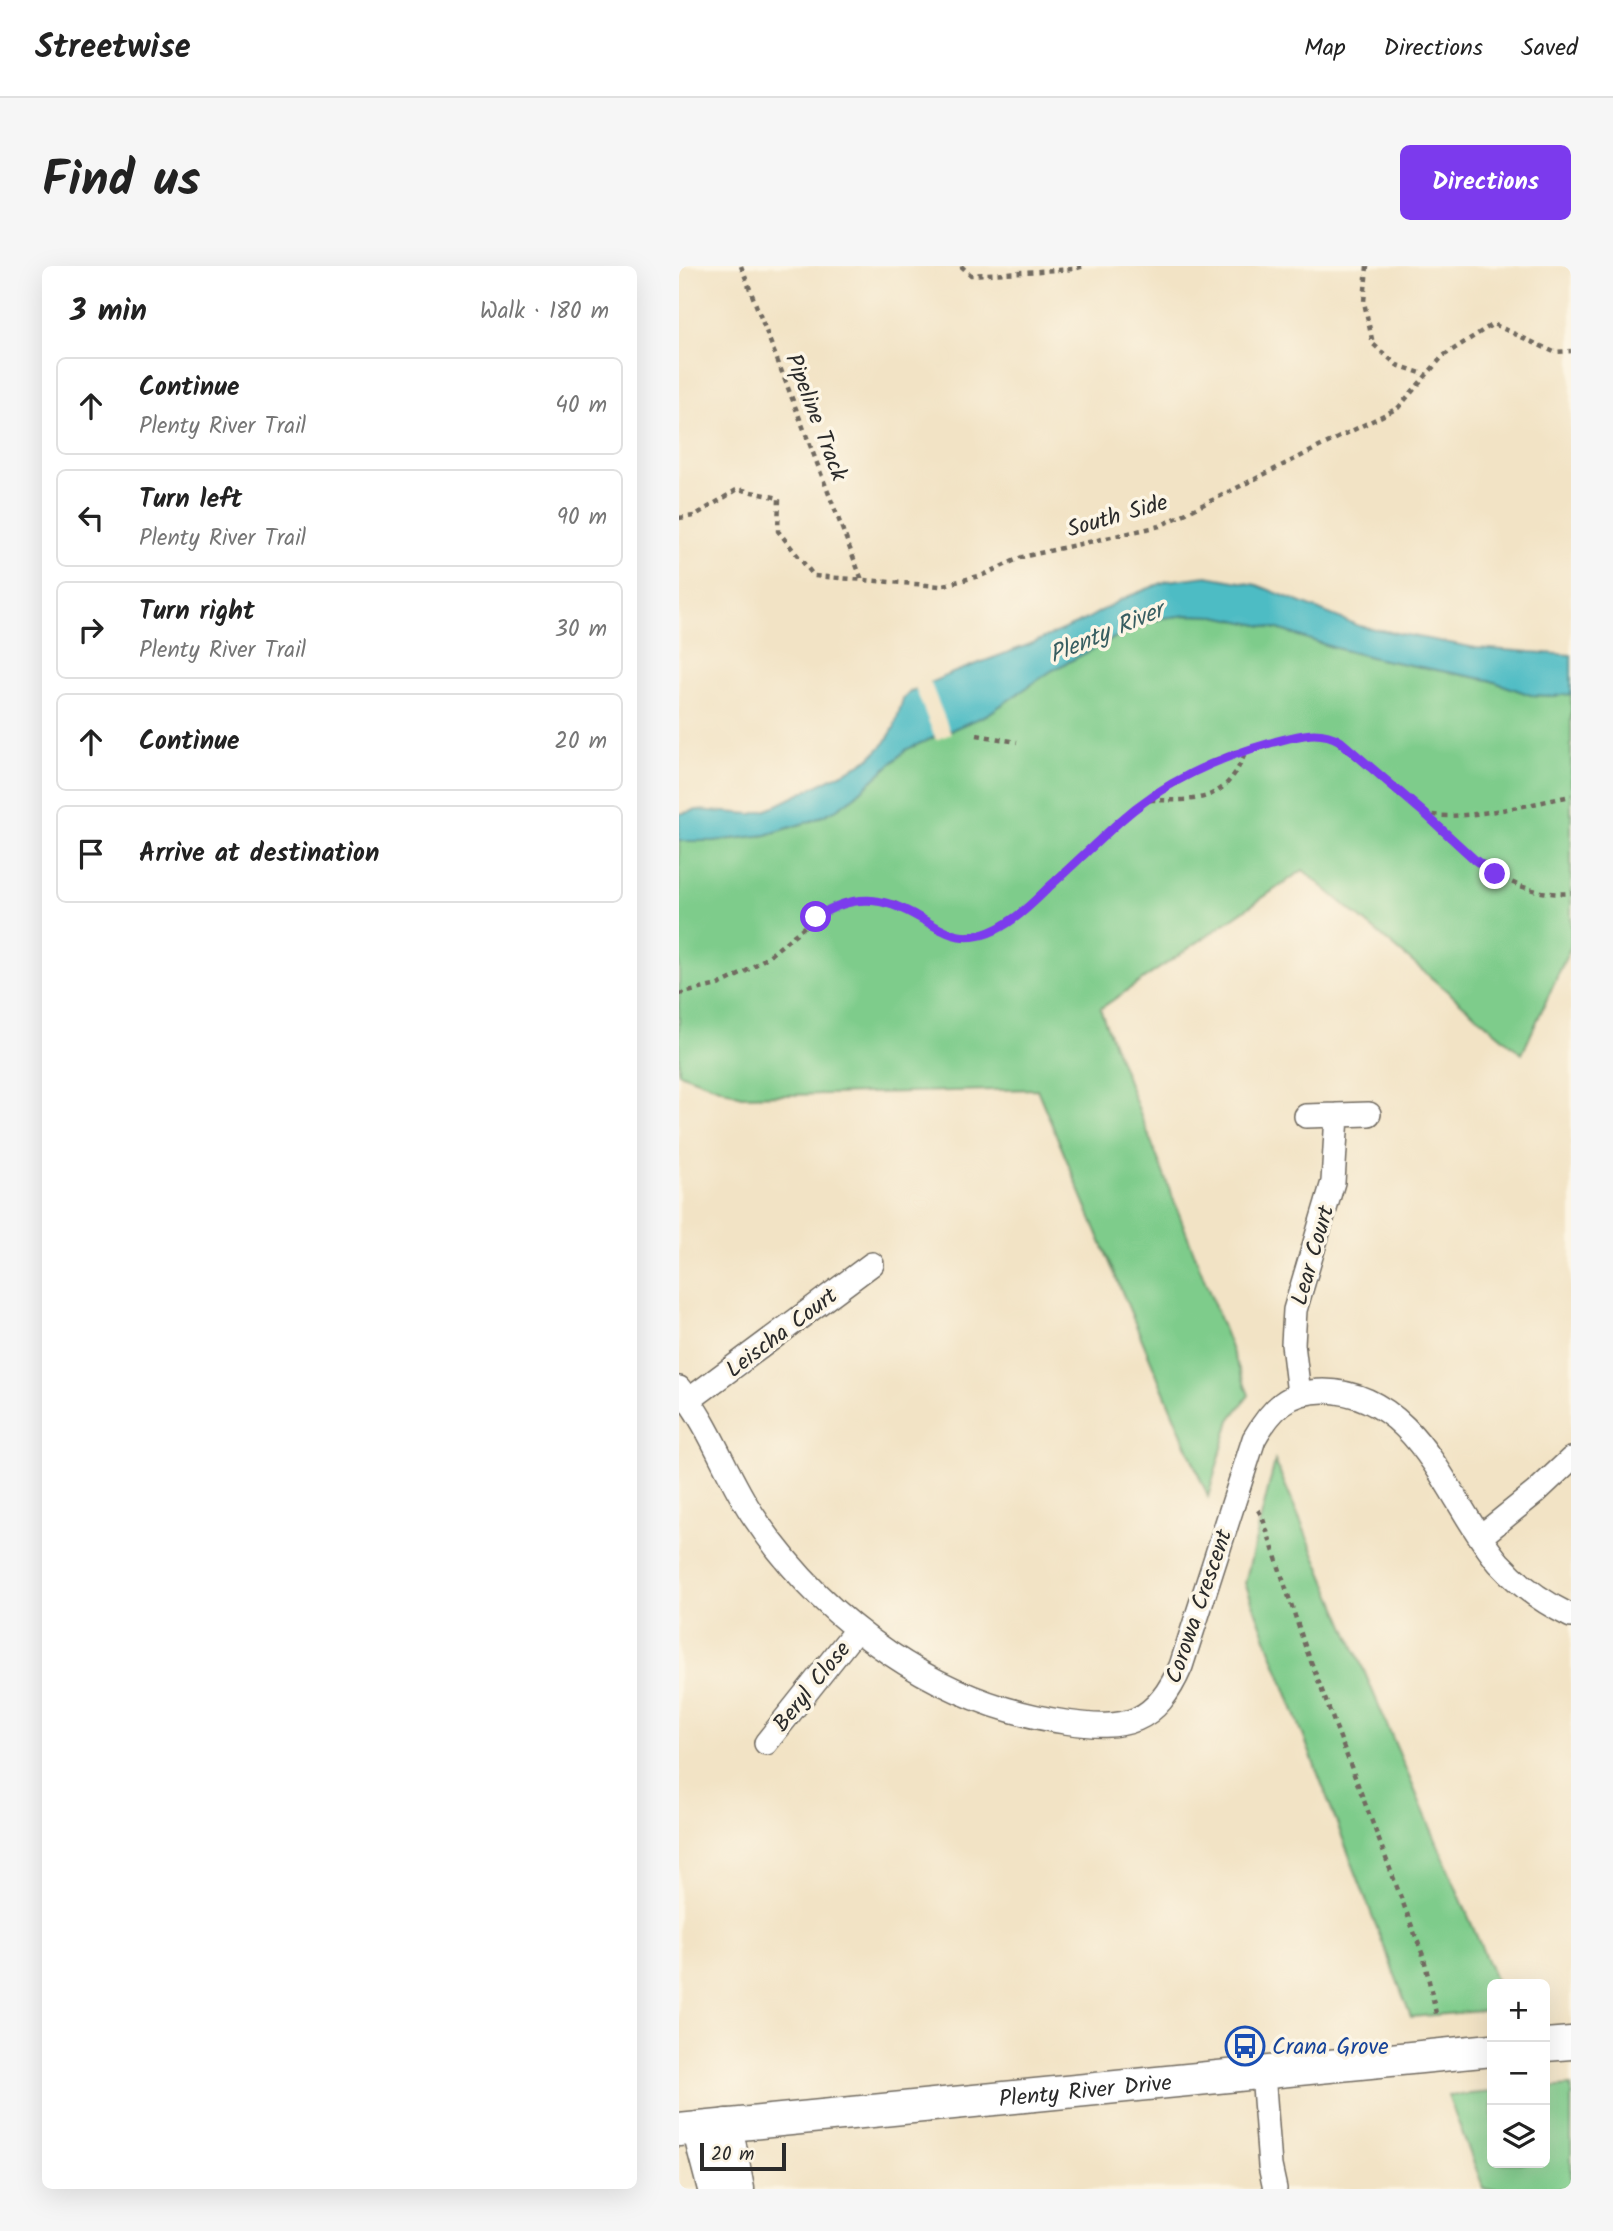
<!DOCTYPE html>
<meta charset="utf-8">
<style>
body{margin:0;font-family:Kalam,sans-serif;background:#f6f6f6;color:#222}
.controls{position:absolute;right:21px;bottom:21px;display:grid;overflow:hidden;border-radius:10px;box-shadow:0 7px 28px #0002}
.controls button{width:63px;height:63px;display:grid;place-items:center;padding:0;border:0;border-bottom:2px solid #e0e0e0;background:#fff;color:#222;font:35px sans-serif}
.scale{position:absolute;left:21px;bottom:18px;width:86px;box-sizing:border-box;padding-left:7px;border:4px solid #2b2b2b;border-top:0;font-size:19px;line-height:24px;white-space:nowrap;color:#2b2b2b;-webkit-text-stroke:5px #fcf5e5;paint-order:stroke}
.stop{position:absolute;width:21px;height:21px;margin:-16px;border:5px solid #7c3aed;border-radius:50%;background:#fff}
.stop.end{background:#7c3aed;border-color:#fff;box-shadow:0 2px 7px #0008}
.list{margin:0;padding:0;list-style:none}
h2{display:flex;justify-content:space-between;align-items:center;height:91px;margin:0;padding:0 28px;font-size:30px}
h2 small{font-size:23px;font-weight:400;color:#767676}
.list li{display:grid;grid-template-columns:46px 1fr auto;gap:21px;align-items:center;box-sizing:border-box;height:98px;margin:0 14px 14px;padding:0 14px;border:2px solid #e0e0e0;border-radius:10px}
.list b{display:block;font-size:26px;white-space:nowrap}
.list p{margin:0;font-size:23px;white-space:nowrap;color:#767676}
.list em{font-size:23px;font-style:normal;color:#767676}
.icon{flex:none;width:38px;height:38px;fill:none;stroke:currentColor;stroke-width:2;stroke-linecap:round;stroke-linejoin:round}
.map{position:relative;flex:none;width:892px;height:1923px;overflow:hidden;border-radius:10px}
header{display:flex;align-items:center;gap:42px;box-sizing:border-box;height:98px;padding:0 35px;background:#fff;border-bottom:2px solid #e0e0e0}
header strong{font-size:33px}
nav{display:flex;gap:38px;margin-inline-start:auto;font-size:24px}
.intro{display:flex;align-items:center;justify-content:space-between;box-sizing:border-box;height:168px;padding:0 42px}
h1{margin:0;font-size:49px}
.button{padding:18px 32px;border-radius:10px;background:#7c3aed;color:#fff;font-size:24px;font-weight:700}
main{display:flex;gap:42px;padding:0 42px}
aside{flex:1;background:#fff;border-radius:10px;box-shadow:0 7px 28px #0002}
.map>svg:first-child{display:block}
</style>
<header>
<strong>Streetwise</strong>
<nav><a>Map</a><a>Directions</a><a>Saved</a></nav>
</header>
<div class="intro"><h1>Find us</h1><a class="button">Directions</a></div>
<main>
<aside>
<h2>3 min<small>Walk · 180 m</small></h2>
<ul class="list">
<li><svg class="icon" aria-label="ahead" viewBox="0 0 24 24"><path d="M12 20V5M6 11l6-6 6 6"/></svg><div><b>Continue</b><p>Plenty River Trail</p></div><em>40 m</em></li>
<li><svg class="icon" aria-label="left" viewBox="0 0 24 24"><path d="M17 20v-9H6M10 6l-5 5 5 5"/></svg><div><b>Turn left</b><p>Plenty River Trail</p></div><em>90 m</em></li>
<li><svg class="icon" aria-label="right" viewBox="0 0 24 24"><path d="M7 20v-9h11M14 6l5 5-5 5"/></svg><div><b>Turn right</b><p>Plenty River Trail</p></div><em>30 m</em></li>
<li><svg class="icon" aria-label="ahead" viewBox="0 0 24 24"><path d="M12 20V5M6 11l6-6 6 6"/></svg><div><b>Continue</b></div><em>20 m</em></li>
<li><svg class="icon" aria-label="arrive" viewBox="0 0 24 24"><path d="M6 21V4h12l-3 4 3 4H6"/></svg><div><b>Arrive at destination</b></div></li>
</ul>
</aside>
<div class="map">
<svg width="892" height="1923" viewBox="0 0 892 1923">
<rect width="100%" height="100%" fill="#fcf5e5"/>
<filter id="ink" filterUnits="userSpaceOnUse"><feTurbulence type="fractalNoise" baseFrequency=".0143" numOctaves="2"/><feDisplacementMap in="SourceGraphic" scale="14" xChannelSelector="R" yChannelSelector="G"/><feConvolveMatrix kernelMatrix="1 2 1 2 8 2 1 2 1" color-interpolation-filters="sRGB"/></filter>
<filter id="wash" filterUnits="userSpaceOnUse"><feTurbulence type="fractalNoise" baseFrequency=".00686" numOctaves="4" result="noise"/><feDisplacementMap in="SourceGraphic" scale="28" xChannelSelector="R" yChannelSelector="G"/><feGaussianBlur stdDeviation="1.57" result="paint"/><feColorMatrix in="noise" values="0 0 0 0 0 0 0 0 0 0 0 0 0 0 0 0 0 1.4 0 .05"/><feComposite in="paint" operator="in"/></filter>
<g filter="url(#wash)">
<rect width="100%" height="100%" fill="#f2e3c5"/>
<path fill="#7ecc8b" stroke="#547c5b" stroke-width="2" d="M 509,349 L 537,350 L 599,363 L 653,381 L 700,393 L 810,414 L 852,429 L 874,430 L 892,428 L 892,680 L 843,788 L 624,604 L 421,743 L 570,1129 L 551,1154 L 529,1231 L 358,823 L 62,830 L 0,807 L 0,575 L 35,575 L 87,569 L 135,554 L 176,530 L 228,483 L 309,448 L 372,405 L 454,362 L 483,352 Z
M 596,1195 L 818,1718 L 813,1718 L 813,1744 L 732,1751 L 566,1317 Z
M 892,1820 L 892,1923 L 805,1923 L 769,1830 L 813,1826 L 813,1897 L 866,1897 L 866,1822 Z"/>
<path fill="#4dbcc4" stroke="#3c7478" stroke-width="2" d="M 528,310 L 578,319 L 680,360 L 797,382 L 892,389 L 892,428 L 874,430 L 852,429 L 810,414 L 700,393 L 653,381 L 599,363 L 537,350 L 509,349 L 483,352 L 454,362 L 372,405 L 309,448 L 228,483 L 176,530 L 158,543 L 135,554 L 87,569 L 35,575 L 0,575 L 0,548 L 18,544 L 73,548 L 88,544 L 180,499 L 192,491 L 206,477 L 215,462 L 224,433 L 232,425 L 276,406 L 349,379 L 406,354 L 443,333 L 488,315 Z"/>
<path fill="#f2e3c5" d="M 250,413 L 272,468 L 257,474 L 235,419 Z"/>
</g>
<g filter="url(#ink)">
<g fill="none" stroke-linecap="round" stroke-linejoin="round">
<defs>
<path id="street" d="M 627,850 L 690,848
M 0,1122 C 32,1160 47,1210 75,1251 C 146,1357 259,1438 386,1456 C 447,1465 477,1458 502,1400 L 575,1173 C 592,1143 609,1125 645,1125 C 741,1127 769,1237 820,1297 C 840,1319 865,1337 892,1350
M 620,1128 L 614,1078 L 616,1044 L 654,916 L 658,849
M 10,1134 L 193,998
M 801,1271 L 857,1226 L 892,1193
M 87,1477 L 177,1364
M 584,1807 L 591,1900 L 596,1923"/>
<g id="secondary">
<path d="M 866,1779 L 892,1777"/>
<path d="M 47,1859 L 59,1923"/>
<path d="M 19,1862 L 35,1923"/>
<path id="s1" d="M 0,1864 L 813,1784"/>
</g>
</defs>
<use href="#street" stroke="#716b61" stroke-width="26"/>
<use href="#secondary" stroke="#716b61" stroke-width="35"/>
<path stroke="#716b61" stroke-width="4.5" stroke-dasharray="5 5" stroke-linecap="butt" d="M 62,0 L 183,314
M 282,0 L 292,9 L 395,3 L 405,0
M 688,0 L 685,36 L 694,78 L 718,99 L 748,109
M 0,252 L 15,250 L 59,223 L 100,232 L 99,265 L 135,310 L 261,320 L 304,309 L 343,291 L 481,260 L 719,142 L 764,90 L 814,58 L 875,86 L 892,85
M 298,469 L 338,476
M 471,534 C 521,535 547,536 567,485
M 747,549 C 786,588 833,633 892,627
M 0,728 L 39,719 L 64,707 L 90,690 L 137,651 L 166,636 L 194,634 L 214,637 L 263,664 L 279,670 L 295,670 L 313,665 L 342,647 L 443,553 L 479,527 L 533,496 L 556,487 L 616,471 L 635,467 L 655,472 L 744,546 C 770,559 861,536 892,530
M 579,1244 L 583,1250 L 626,1380 L 745,1692 L 758,1752"/>
<use href="#street" stroke="#fff" stroke-width="23"/>
<use href="#secondary" stroke="#fff" stroke-width="32"/>
</g>
</g>
<g fill="none" stroke-linecap="round" stroke-linejoin="round" filter="url(#ink)">
<path stroke="#7c3aed" stroke-width="9" d="M 137,651 C 175,627 204,630 241,652 C 253,658 266,668 280,670 C 299,673 319,664 334,653 C 347,644 359,632 370,621 C 394,599 417,577 440,556 C 483,517 540,491 595,476 C 617,470 640,462 661,475 L 744,546 L 796,594 L 816,608"/>
</g>
<defs>
<symbol id="bus-ring" viewBox="-11 -11 22 22"><circle r="9.5" fill="#fcf5e5" stroke="#1a4fb4" stroke-width="1.5"/><path d="M-5-6H5V4H4V6H2V4H-2V6H-4V4H-5ZM-3.5-4V0h7V-4ZM-3.5 1.2v1.5H-2V1.2ZM2 1.2v1.5H3.5V1.2Z" fill="#1a4fb4"/></symbol>
</defs>
<g fill-rule="evenodd">
<use href="#bus-ring" x="544" y="1758" width="44" height="44"/>
</g>
<g text-anchor="middle" stroke-width="7" stroke-linejoin="round" paint-order="stroke">
<g font-size="23" fill="#2b2b2b" stroke="#fcf5e5">
<text transform="translate(138 151) rotate(69)" y="8">Pipeline Track</text>
<text transform="translate(438 249) rotate(-16)" y="8">South Side</text>
<text transform="translate(633 989) rotate(-74)" y="8">Lear Court</text>
<text transform="translate(102 1066) rotate(-37)" y="8">Leischa Court</text>
<text transform="translate(519 1340) rotate(-71)" y="8">Corowa Crescent</text>
<text transform="translate(132 1420) rotate(-51)" y="8">Beryl Close</text>
<text dy="8" stroke="none"><textPath href="#s1" startOffset="408">Plenty River Drive</textPath></text>
</g>
<g font-size="23" fill="#164399" stroke="#fcf5e5" text-anchor="start">
<text x="593" y="1788">Crana Grove</text>
</g>
<g font-size="24" font-style="italic" fill="#375e61" stroke="#fcf5e5">
<text transform="translate(427 366) rotate(-23)" y="8">Plenty River</text>
</g>
</g>
</svg>
<div class="controls">
<button>+</button>
<button>−</button>
<button><svg class="icon" aria-label="layers" viewBox="0 0 24 24"><path d="M12 4l9 5-9 5-9-5zM3 14l9 5 9-5"/></svg></button>
</div>
<div class="scale">20 m</div>
<div class="stop" style="left:137px;top:651px"></div>
<div class="stop end" style="left:816px;top:608px"></div>
</div>
</main>
